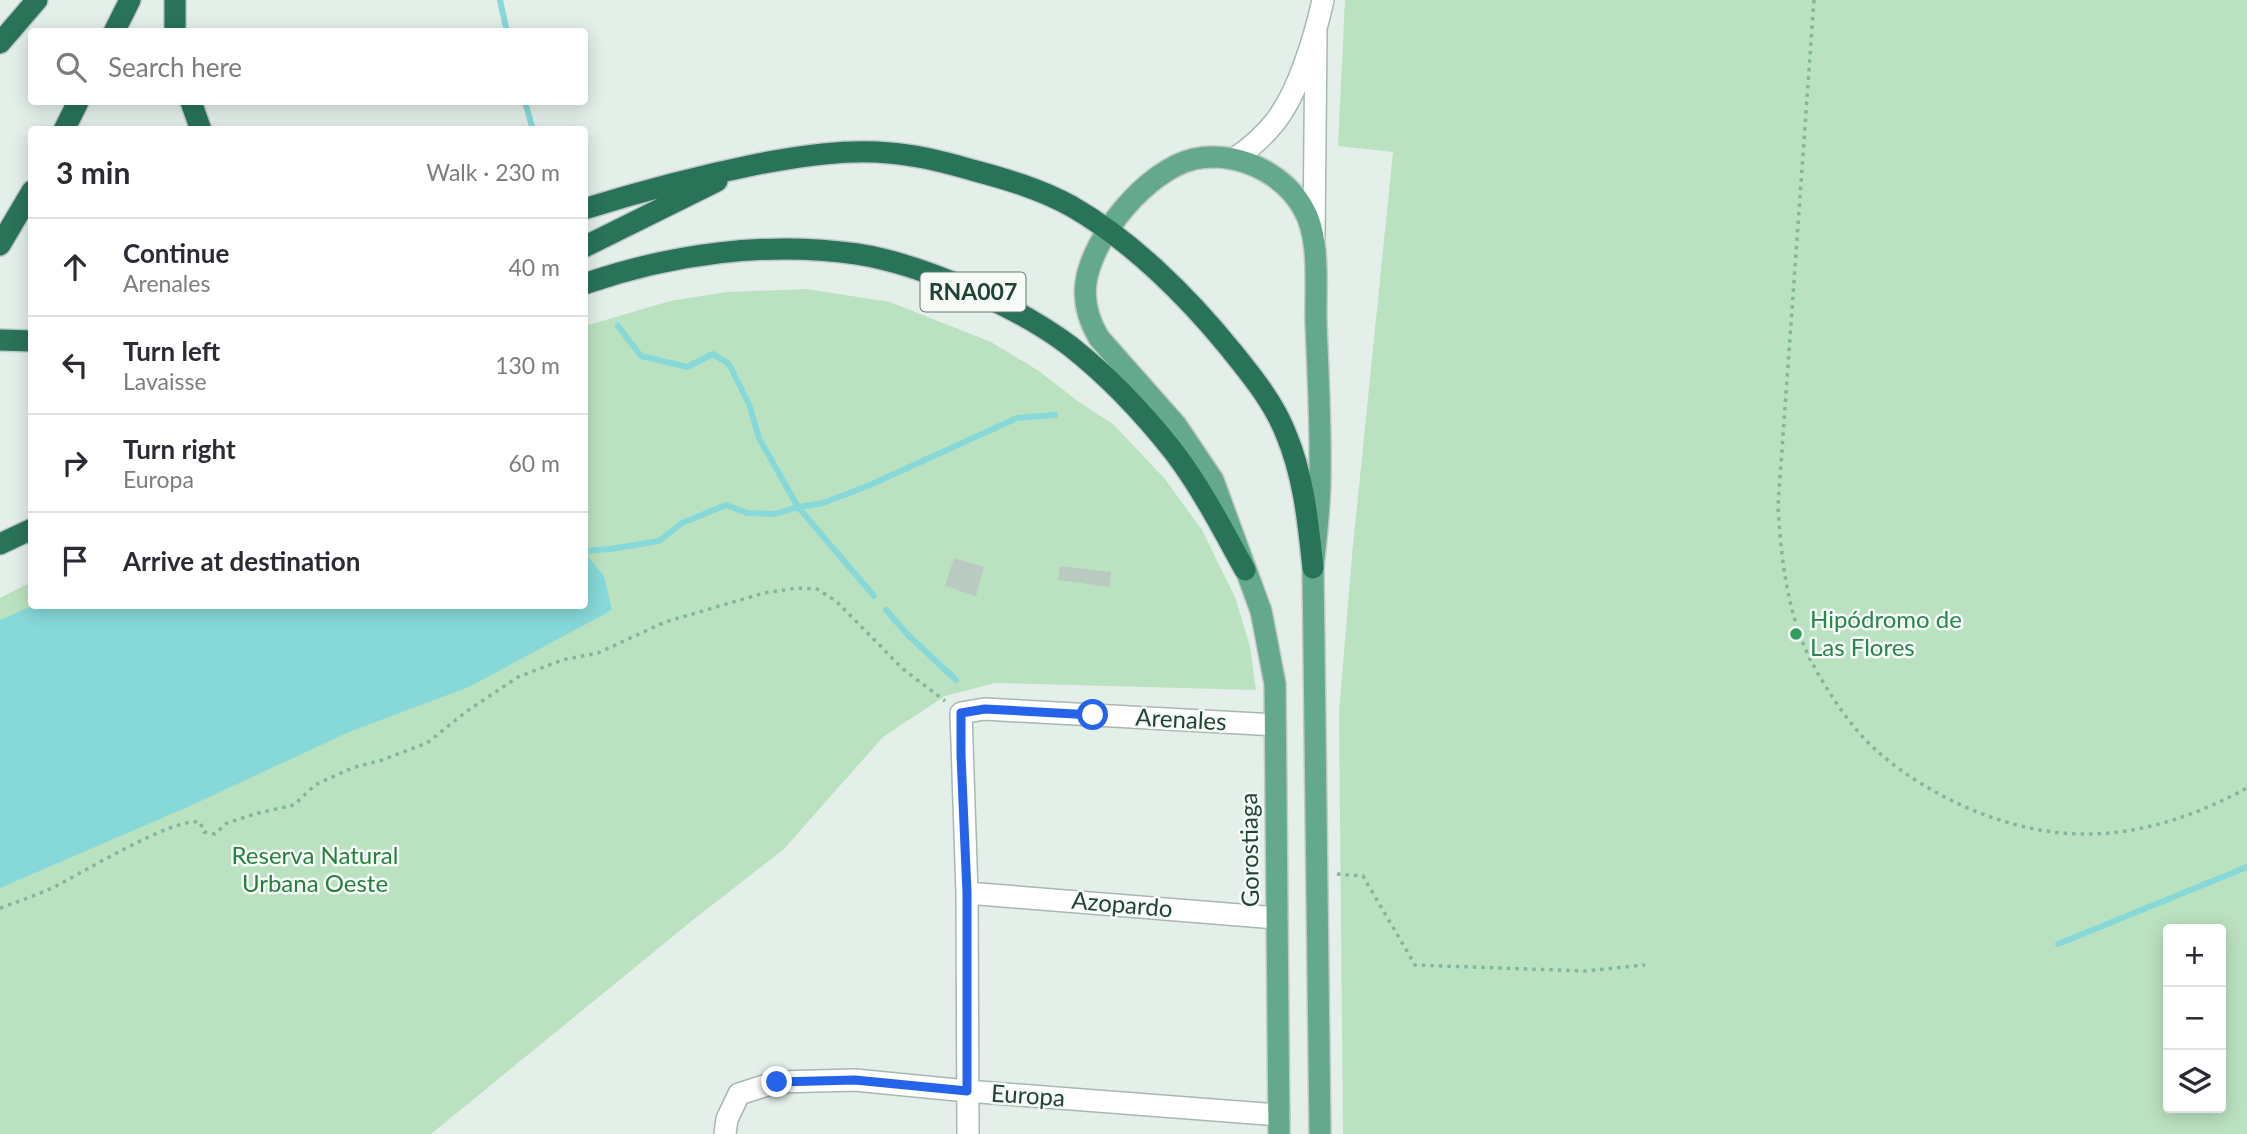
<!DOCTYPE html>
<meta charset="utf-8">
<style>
body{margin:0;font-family:Lato,sans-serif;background:#f7f7f7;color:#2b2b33}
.controls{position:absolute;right:21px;bottom:21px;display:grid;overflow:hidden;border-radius:7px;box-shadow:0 4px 18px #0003}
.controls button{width:63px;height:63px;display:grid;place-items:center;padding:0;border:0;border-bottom:2px solid #e1e1e2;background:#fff;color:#2b2b33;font:35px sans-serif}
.stop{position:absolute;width:21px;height:21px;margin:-16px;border:5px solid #2563eb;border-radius:50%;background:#fff}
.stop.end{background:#2563eb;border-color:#fff;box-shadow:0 2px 7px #0008}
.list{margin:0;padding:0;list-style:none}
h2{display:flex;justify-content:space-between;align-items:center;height:91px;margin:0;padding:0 28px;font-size:30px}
h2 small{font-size:23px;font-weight:400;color:#7c7c81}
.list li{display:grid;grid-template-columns:46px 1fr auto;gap:21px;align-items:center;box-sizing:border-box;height:98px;padding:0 28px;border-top:2px solid #e1e1e2}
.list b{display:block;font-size:26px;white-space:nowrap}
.list p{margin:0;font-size:23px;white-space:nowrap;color:#7c7c81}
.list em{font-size:23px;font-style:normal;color:#7c7c81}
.icon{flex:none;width:38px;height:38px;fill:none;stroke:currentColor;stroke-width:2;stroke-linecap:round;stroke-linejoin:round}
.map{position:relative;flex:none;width:2247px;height:1134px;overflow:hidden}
.search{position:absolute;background:#fff;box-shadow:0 4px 18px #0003;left:28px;top:28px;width:560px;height:77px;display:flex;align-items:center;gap:18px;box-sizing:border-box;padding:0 24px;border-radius:7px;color:#7c7c81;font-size:26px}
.panel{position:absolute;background:#fff;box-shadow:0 4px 18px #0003;left:28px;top:126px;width:560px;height:483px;border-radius:7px}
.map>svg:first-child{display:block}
</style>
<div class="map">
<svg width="2247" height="1134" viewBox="0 0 2247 1134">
<rect width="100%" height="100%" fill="#e4efe9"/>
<path fill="#bbe2c0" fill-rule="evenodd" d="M 1345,0 L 2247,0 L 2247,1134 L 1343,1134 L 1339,713 L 1352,555 L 1393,152 L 1338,146 ZM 2168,929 L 2221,929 L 2221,1108 L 2168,1108 Z
M 807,289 L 890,302 L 991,342 L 1039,371 L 1079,402 L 1113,424 L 1165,479 L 1202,530 L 1235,597 L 1250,646 L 1256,690 L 995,683 L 945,696 L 883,737 L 784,849 L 693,920 L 431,1134 L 0,1134 L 0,598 L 31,582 L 32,606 L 584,606 L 585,326 L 670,301 L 727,292 Z"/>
<path fill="#87d9d9" d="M 585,553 L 604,576 L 612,610 L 469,687 L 349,732 L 190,806 L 0,888 L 0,620 L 32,606 L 584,606 Z"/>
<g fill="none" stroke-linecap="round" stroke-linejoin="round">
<path stroke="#87d9d9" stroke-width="6" d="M 500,0 L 507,32
M 525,102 L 533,130
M 618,326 L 641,356 L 687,367 L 713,354 L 729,364 L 749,404 L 759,438 L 798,507 L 874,596
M 584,551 L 610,549 L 659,541 L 682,523 L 726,505 L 747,513 L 775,514 L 798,507 L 823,503 L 870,485 L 1017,418 L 1055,415
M 886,610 L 908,635 L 956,680
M 2058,944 L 2247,867"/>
</g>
<path fill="#b9cac1" d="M 954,558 L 984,567 L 976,596 L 945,586 Z
M 1060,566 L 1111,572 L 1110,587 L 1058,580 Z"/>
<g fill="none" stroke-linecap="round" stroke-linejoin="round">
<defs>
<path id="street" d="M 1234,159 C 1249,149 1263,137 1275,122 C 1298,93 1315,37 1323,0
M 1314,237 L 1316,32
M 967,893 L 1277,918
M 725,1134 L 727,1119 L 739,1094 L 777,1082 L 855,1080 L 967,1091 L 1279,1115
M 968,1134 L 967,893 L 961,713 L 984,709 L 1275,725"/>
<path id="primary" d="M 1279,1134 L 1275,684 L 1261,611 L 1213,480 L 1176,425 L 1099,338 C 1089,321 1083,302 1086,282 C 1093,236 1147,170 1194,159 C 1218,154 1244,159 1265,171 C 1281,180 1294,192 1303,208 C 1321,238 1315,289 1316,323 C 1318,375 1321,426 1320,478 C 1320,508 1316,538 1313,568 L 1320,1134"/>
<path id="highway" d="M 114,32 L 130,0
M 175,32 L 175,0
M 0,43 L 37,0
M 191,102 L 201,130
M 64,130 L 78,102
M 584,209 C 642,191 699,176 758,164 C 801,156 846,149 889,153 C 917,155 945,162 972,170 C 1006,179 1040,189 1071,206 C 1131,240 1188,297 1231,350 C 1252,376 1274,403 1286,434 C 1304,477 1308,522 1313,568
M 0,245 L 32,191
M 584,247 L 717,181
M 584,284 C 671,254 766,241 857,254 C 922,264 1017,306 1070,346 C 1108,376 1144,414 1174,452 C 1202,489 1223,530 1245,570
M 0,340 L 32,341
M 0,544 L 32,529"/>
</defs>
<use href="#street" stroke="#a6b8af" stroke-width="24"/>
<use href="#primary" stroke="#c1cac6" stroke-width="24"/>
<use href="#highway" stroke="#c1cac6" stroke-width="24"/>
<path stroke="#81b69e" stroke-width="3.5" stroke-dasharray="3.5 5" stroke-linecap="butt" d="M 1814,0 L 1778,506 C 1781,558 1787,613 1811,661 C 1828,692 1850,727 1877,751 C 1932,800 2016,836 2091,834 C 2146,833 2199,814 2247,788
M 1337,874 L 1363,876 L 1415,965 L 1585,971 L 1645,965
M 0,908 C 19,901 38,895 56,886 C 86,871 171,818 200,822 L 204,832 L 215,834 L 227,823 L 258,813 L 294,805 L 315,785 L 352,768 L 382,760 L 427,743 L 467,711 L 518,677 L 562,660 L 598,653 L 665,622 L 764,593 L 798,588 L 817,589 L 836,601 L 903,669 L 945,701"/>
<use href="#street" stroke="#fff" stroke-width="21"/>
<use href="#primary" stroke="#64a98d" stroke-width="21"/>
<use href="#highway" stroke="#297359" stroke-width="21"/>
</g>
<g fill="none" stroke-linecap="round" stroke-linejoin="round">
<path stroke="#2563eb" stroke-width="9" d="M 777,1082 L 855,1080 L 967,1091 L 967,893 L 961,755 L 961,713 L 985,709 L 1093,715"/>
</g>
<circle fill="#2e9e5b" stroke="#f6fbf8" stroke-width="2.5" cx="1796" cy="634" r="7"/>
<g text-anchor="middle" stroke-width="5" stroke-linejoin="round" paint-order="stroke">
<rect fill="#f6fbf8" stroke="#617a70" stroke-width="2" x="920.5" y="272.5" width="105" height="39" rx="5"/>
<g font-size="23" font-weight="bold" fill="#214335">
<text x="973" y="300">RNA007</text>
</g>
<g font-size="24" fill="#27864d" stroke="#f6fbf8" text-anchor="start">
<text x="1810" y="628">Hipódromo de<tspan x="1810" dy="28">Las Flores</tspan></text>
</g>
<g font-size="24" fill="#214335" stroke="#f6fbf8">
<text transform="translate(1181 720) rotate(3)" y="8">Arenales</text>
<text transform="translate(1250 850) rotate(-91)" y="8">Gorostiaga</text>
<text transform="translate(1122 905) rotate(5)" y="8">Azopardo</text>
<text transform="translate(1028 1096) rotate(4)" y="8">Europa</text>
</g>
<g font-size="24" fill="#267f3c" stroke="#f6fbf8">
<text x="315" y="864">Reserva Natural<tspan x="315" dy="28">Urbana Oeste</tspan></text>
</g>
</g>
</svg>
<div class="controls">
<button>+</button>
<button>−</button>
<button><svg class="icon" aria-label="layers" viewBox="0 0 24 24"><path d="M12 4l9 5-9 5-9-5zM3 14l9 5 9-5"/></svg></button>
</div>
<div class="stop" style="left:1093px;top:715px"></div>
<div class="stop end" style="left:777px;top:1082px"></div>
<div class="search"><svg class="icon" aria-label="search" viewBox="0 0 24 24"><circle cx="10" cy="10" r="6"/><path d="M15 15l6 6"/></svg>Search here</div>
<section class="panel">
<h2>3 min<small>Walk · 230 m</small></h2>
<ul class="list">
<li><svg class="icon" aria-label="ahead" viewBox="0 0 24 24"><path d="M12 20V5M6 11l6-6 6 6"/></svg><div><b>Continue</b><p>Arenales</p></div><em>40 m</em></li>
<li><svg class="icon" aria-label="left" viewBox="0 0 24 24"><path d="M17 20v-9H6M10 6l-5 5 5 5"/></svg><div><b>Turn left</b><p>Lavaisse</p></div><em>130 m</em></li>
<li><svg class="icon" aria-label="right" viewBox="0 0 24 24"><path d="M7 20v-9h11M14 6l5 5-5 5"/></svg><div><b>Turn right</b><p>Europa</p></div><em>60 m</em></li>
<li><svg class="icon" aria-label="arrive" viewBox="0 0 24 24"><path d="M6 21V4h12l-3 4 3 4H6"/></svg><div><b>Arrive at destination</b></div></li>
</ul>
</section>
</div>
